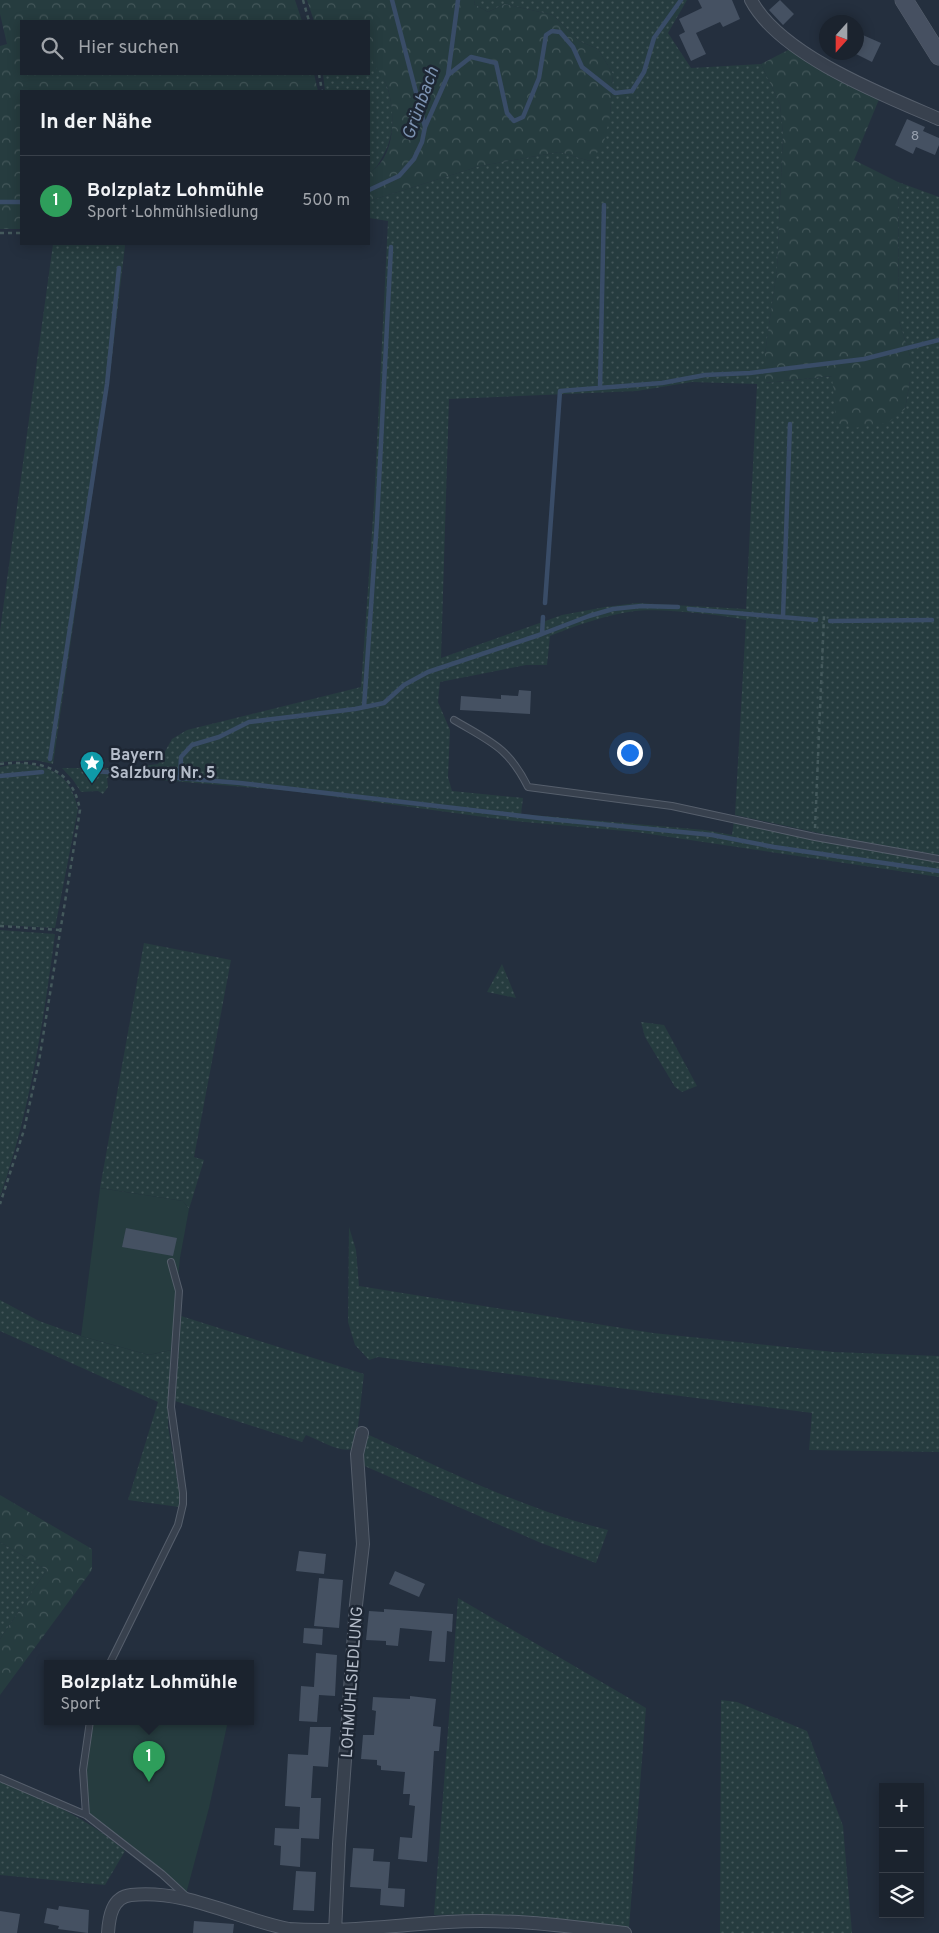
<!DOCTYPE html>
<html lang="de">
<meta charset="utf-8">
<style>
body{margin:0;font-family:Overpass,sans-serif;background:#242b36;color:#f1f3f6}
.controls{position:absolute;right:15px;bottom:15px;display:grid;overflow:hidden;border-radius:0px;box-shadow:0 2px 12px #0003}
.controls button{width:45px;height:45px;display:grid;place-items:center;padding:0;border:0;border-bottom:1px solid #39404a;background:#1b232e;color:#f1f3f6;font:25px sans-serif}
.compass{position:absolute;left:819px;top:15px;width:45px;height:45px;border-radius:50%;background:#1b232e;box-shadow:0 2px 12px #0003;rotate:201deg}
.you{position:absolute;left:629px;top:752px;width:18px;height:18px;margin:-12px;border:4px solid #fff;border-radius:50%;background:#1a73e8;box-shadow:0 0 0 8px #1a73e833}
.badge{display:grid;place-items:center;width:32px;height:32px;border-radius:50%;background:#1a73e8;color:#fff;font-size:16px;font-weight:700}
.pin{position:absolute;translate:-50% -41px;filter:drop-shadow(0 1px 2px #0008)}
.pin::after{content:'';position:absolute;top:26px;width:18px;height:15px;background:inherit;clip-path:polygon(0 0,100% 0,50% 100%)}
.popup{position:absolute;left:44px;top:1660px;width:210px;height:65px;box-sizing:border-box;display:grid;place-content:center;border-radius:0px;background:#1b232e;filter:drop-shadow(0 1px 4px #0005);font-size:16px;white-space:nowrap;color:#a0a4aa}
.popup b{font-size:19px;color:#f1f3f6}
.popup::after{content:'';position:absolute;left:50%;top:100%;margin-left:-10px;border:10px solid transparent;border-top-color:#1b232e}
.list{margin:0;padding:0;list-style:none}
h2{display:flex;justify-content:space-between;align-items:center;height:65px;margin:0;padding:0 20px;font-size:21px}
h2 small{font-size:16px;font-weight:400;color:#a0a4aa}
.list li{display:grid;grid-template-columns:32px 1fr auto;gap:15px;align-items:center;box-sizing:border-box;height:90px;padding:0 20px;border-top:1px solid #39404a}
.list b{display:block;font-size:19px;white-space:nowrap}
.list p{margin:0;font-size:16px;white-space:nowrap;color:#a0a4aa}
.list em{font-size:16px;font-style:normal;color:#a0a4aa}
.icon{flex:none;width:28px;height:28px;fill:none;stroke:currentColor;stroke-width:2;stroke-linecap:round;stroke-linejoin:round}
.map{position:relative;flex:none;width:939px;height:1933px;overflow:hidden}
.search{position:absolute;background:#1b232e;box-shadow:0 2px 12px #0003;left:20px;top:20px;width:350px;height:55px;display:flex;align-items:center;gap:12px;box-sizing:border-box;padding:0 18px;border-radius:0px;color:#a0a4aa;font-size:19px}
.panel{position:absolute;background:#1b232e;box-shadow:0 2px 12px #0003;left:20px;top:90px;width:350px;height:155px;border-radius:0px}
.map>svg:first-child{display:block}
</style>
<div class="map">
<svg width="939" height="1933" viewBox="0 0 939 1933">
<defs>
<pattern id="grass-dots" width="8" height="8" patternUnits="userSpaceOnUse" patternTransform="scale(1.25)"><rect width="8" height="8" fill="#263c3f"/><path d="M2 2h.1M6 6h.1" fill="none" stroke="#435659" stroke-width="1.8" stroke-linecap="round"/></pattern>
<pattern id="forest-crowns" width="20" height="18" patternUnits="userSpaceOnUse" patternTransform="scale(1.25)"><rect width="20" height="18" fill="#263c3f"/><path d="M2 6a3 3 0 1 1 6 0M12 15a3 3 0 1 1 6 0" fill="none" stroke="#435659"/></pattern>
</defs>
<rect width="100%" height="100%" fill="#242f3e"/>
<path fill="url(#grass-dots)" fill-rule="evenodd" d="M 475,0 L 687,0 L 668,33 L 691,68 L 761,64 L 780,104 L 783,134 L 777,270 L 765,354 L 766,383 L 833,376 L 905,409 L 910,381 L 910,356 L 899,321 L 898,182 L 939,197 L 939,855 L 846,839 L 735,815 L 746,620 C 722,615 660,608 635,611 C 606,615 577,625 550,636 L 547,665 L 526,665 L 440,682 L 438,702 L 450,730 L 448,777 L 452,791 L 523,798 L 521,814 L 705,830 L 732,835 L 734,821 L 939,862 L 939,877 L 636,832 L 514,821 L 292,791 L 111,776 L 107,778 L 108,787 L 103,794 L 98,791 L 81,792 L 73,780 L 62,768 L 128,768 L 158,764 L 172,739 L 187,730 L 361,687 L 374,503 L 388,221 L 369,218 L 369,201 L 480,166 L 559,152 L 590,161 L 610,116 L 613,74 L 598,49 L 579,41 L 553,15 L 505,4 L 488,12 L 474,4 ZM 692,382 L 757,384 L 746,609 L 637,603 L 605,607 L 562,615 L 441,658 L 449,399 L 637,391 Z
M 369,55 C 392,81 401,125 383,156 C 379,163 376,169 369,173 L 369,91 L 325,91 L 323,74 L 369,74 Z
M 53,244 L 124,244 L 125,246 L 111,365 L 53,764 L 35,760 L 0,762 L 0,631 Z
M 19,763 C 53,767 70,774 78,809 L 55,928 L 0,925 L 0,767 Z
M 0,930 L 55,934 C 43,1024 30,1111 0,1197 Z
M 144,943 L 231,960 L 194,1157 L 204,1160 L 189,1209 L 183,1201 L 100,1188 Z
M 502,964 L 516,998 L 487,992 Z
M 641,1022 L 664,1025 L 697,1086 L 682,1092 L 675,1087 L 645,1037 Z
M 349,1227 L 356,1250 L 359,1286 L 653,1333 L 834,1352 L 939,1356 L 939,1452 L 809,1450 L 812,1413 L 378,1357 L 369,1360 L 355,1345 L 348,1322 Z
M 0,1300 L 39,1321 L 81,1336 L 149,1355 L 171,1350 L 168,1426 L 180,1495 L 179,1507 L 128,1500 L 158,1402 L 0,1331 Z
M 181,1316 L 364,1374 L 357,1435 L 352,1449 C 339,1453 320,1440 306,1435 L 302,1442 L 175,1401 Z
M 369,1435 C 446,1470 525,1510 608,1530 L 596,1563 L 541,1543 L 360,1464 L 365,1438 Z
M 0,1542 L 47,1570 L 0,1639 Z
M 458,1598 L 646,1708 L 629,1928 C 563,1919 501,1914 434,1915 Z
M 721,1700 L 737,1702 L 807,1731 L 843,1826 L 852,1933 L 720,1933 Z
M 0,1781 C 45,1800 88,1818 125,1851 L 105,1885 L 0,1875 Z"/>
<path fill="url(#forest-crowns)" d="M 0,0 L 295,0 L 302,21 L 21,21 L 21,74 L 314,74 L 318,91 L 21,91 L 21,229 L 0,229 L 0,46 L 7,44 L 0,14 Z
M 307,0 L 475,0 L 474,4 L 488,12 L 505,4 L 553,15 L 579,41 L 598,49 L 613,74 L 610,116 L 603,146 L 590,161 L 559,152 L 480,166 L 369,201 L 369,173 C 396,158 396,112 387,86 C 383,74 370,63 369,52 C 367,42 369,31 369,21 L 314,21 Z
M 790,49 L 880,97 L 854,160 L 898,182 L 899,321 L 910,356 L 910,381 L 905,409 L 888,423 L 854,428 L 836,423 L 832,376 L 765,383 L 765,354 L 777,269 L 783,134 L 780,104 L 761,64 Z
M 0,1495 L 92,1549 L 92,1570 L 0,1695 L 0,1639 L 47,1570 L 0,1542 Z"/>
<path fill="#263c3f" d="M 100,1188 L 183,1201 L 189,1209 L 180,1258 L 171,1350 L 149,1355 L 81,1336 Z
M 90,1721 L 228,1721 L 209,1808 L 186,1894 L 86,1815 L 83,1795 Z"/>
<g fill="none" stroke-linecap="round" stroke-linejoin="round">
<path stroke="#394c67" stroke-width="4.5" d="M 392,0 L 425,127
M 448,75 L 471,57 L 496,63 L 507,113 L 514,121 L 523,117 L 539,78 L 546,35 L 552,31 L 560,32 L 573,47 L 582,67 L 615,93 L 632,91 L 644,72 L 654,38 L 681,0
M 369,190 L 399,176 L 414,159 L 422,142 L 425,127 L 448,75 L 458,0
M 0,202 L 21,202
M 600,388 L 604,205
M 545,603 L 560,391 L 662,383 L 705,375 L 750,373 L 864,359 L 939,340
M 689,609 L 816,620
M 783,617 L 790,424
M 830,621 L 932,620
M 542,634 L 543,617
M 364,707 L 377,521 L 391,247
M 50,759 L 107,384 L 119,268
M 95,771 L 240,783 L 539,818 L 712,835 L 774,847 L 939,871
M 0,776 L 42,772
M 180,779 L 181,757 L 192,745 L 219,737 L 249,722 L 355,709 L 384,703 L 404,685 L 428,672 L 542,634 L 589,616 L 613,609 L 641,606 L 678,607"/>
</g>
<path fill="#455162" d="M 698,0 L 732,0 L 740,19 L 723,27 L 720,22 L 696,33 L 706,54 L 691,61 L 679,35 L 685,32 L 679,19 L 702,8 Z
M 780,0 L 794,14 L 783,25 L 769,10 Z
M 856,32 L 881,43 L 872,62 L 856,54 Z
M 907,119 L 925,127 L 923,131 L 939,138 L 939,145 L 935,155 L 916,147 L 913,154 L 895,145 Z
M 519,690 L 531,691 L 530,714 L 460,710 L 461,696 L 501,699 L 501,695 L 518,696 Z
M 126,1228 L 177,1238 L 173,1256 L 122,1247 Z
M 299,1551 L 326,1554 L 324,1574 L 296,1571 Z
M 395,1571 L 425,1584 L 419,1597 L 389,1584 Z
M 319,1578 L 343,1580 L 339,1628 L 314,1626 Z
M 384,1609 L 453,1614 L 452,1632 L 447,1631 L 445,1662 L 429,1661 L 432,1631 L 400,1628 L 398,1646 L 386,1645 L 386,1641 L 366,1640 L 369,1611 L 384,1612 Z
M 304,1628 L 323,1629 L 322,1645 L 303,1643 Z
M 316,1653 L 337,1655 L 335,1696 L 319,1695 L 317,1722 L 299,1721 L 301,1686 L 314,1687 Z
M 410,1696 L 436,1699 L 433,1726 L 441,1727 L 439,1751 L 434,1751 L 427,1862 L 398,1859 L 400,1837 L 412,1838 L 415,1806 L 409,1805 L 410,1794 L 403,1794 L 405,1772 L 381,1770 L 381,1766 L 377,1765 L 377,1760 L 361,1759 L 363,1735 L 374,1735 L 376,1711 L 372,1710 L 373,1697 L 410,1699 Z
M 310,1727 L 331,1727 L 328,1767 L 313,1766 L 311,1798 L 321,1798 L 319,1839 L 301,1838 L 300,1867 L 280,1865 L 281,1846 L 274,1845 L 275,1828 L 299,1829 L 300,1807 L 285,1806 L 288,1754 L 308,1755 Z
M 353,1848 L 374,1849 L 373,1861 L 390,1862 L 388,1888 L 405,1889 L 404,1907 L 380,1905 L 381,1889 L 350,1887 Z
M 296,1871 L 316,1872 L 314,1911 L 293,1910 Z
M 59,1906 L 89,1910 L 88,1933 L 58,1929 L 59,1926 L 44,1923 L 47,1908 L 58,1910 Z
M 0,1911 L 20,1914 L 17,1933 L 0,1933 Z
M 194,1921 L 234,1924 L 233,1933 L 193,1933 Z"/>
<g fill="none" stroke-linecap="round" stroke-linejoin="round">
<defs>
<path id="lane" d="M 454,720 C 491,742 508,747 528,787 L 672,806 L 815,837 L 939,859
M 110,1663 L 178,1525 L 183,1504 L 183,1493 L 171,1407 L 179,1291 L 171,1262
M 0,1778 L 86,1815 L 162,1874 L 187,1897
M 86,1815 L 83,1770 L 90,1721"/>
<path id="street" d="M 751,0 C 780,55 883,95 939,119
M 108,1933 C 109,1917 112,1897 131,1895 C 187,1889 237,1919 289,1929 C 341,1933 396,1925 448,1922 C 508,1918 566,1926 625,1933
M 335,1933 L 339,1844 L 356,1605 L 363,1544 L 357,1454 L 362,1433"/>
<path id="secondary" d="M 904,0 L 939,56"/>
</defs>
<use href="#lane" stroke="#565f6c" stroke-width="8"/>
<use href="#street" stroke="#565f6c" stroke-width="14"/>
<use href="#secondary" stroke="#565f6c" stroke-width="19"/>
<path stroke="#44595c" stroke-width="2.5" stroke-dasharray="4 4" stroke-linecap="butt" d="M 303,0 L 309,21
M 319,74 L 322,91
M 0,233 L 21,233
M 0,764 C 39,760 72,766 80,810 L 39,1061 L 24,1130 L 0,1204
M 815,828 L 824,616
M 0,926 L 59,930"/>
<use href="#lane" stroke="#38414e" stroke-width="6"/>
<use href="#street" stroke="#38414e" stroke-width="12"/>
<use href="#secondary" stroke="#465061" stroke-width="18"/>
</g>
<defs>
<symbol id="sight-pin" viewBox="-11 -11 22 30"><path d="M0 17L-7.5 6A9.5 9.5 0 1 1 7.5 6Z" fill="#0f9aa8" stroke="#1d2633"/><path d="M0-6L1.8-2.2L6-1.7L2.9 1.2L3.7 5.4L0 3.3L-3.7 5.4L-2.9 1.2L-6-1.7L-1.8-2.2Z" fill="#fff"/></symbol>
</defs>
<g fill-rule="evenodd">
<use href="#sight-pin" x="78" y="749" width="28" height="38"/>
</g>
<g text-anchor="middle" stroke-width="5" stroke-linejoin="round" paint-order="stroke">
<g font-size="14" fill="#98a1af">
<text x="915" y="140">8</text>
</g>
<g font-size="16" font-weight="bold" fill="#b4bcc9" stroke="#1d2633" text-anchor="start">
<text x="110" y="760">Bayern<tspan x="110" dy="18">Salzburg Nr. 5</tspan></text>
</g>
<g font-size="16" fill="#b4bcc9" stroke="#1d2633">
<text transform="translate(351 1682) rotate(-86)" y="6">LOHMÜHLSIEDLUNG</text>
</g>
<g font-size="18" font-style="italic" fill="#7c92b1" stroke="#1d2633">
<text transform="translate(420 103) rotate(-70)" y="6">Grünbach</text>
</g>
</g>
</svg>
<div class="controls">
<button>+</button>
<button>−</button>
<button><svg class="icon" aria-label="layers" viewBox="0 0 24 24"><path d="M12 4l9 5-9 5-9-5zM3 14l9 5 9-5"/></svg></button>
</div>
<svg class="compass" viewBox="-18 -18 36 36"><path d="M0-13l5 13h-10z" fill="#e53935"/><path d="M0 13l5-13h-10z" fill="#a0a4aa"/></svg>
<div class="you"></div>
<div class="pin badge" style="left:149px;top:1782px;background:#2e9e5b">1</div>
<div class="popup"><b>Bolzplatz Lohmühle</b>Sport</div>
<div class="search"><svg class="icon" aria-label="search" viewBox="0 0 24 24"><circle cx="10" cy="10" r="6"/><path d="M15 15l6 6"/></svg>Hier suchen</div>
<section class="panel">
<h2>In der Nähe<small></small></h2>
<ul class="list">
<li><span class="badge" style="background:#2e9e5b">1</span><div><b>Bolzplatz Lohmühle</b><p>Sport · Lohmühlsiedlung</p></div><em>500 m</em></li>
</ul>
</section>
</div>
